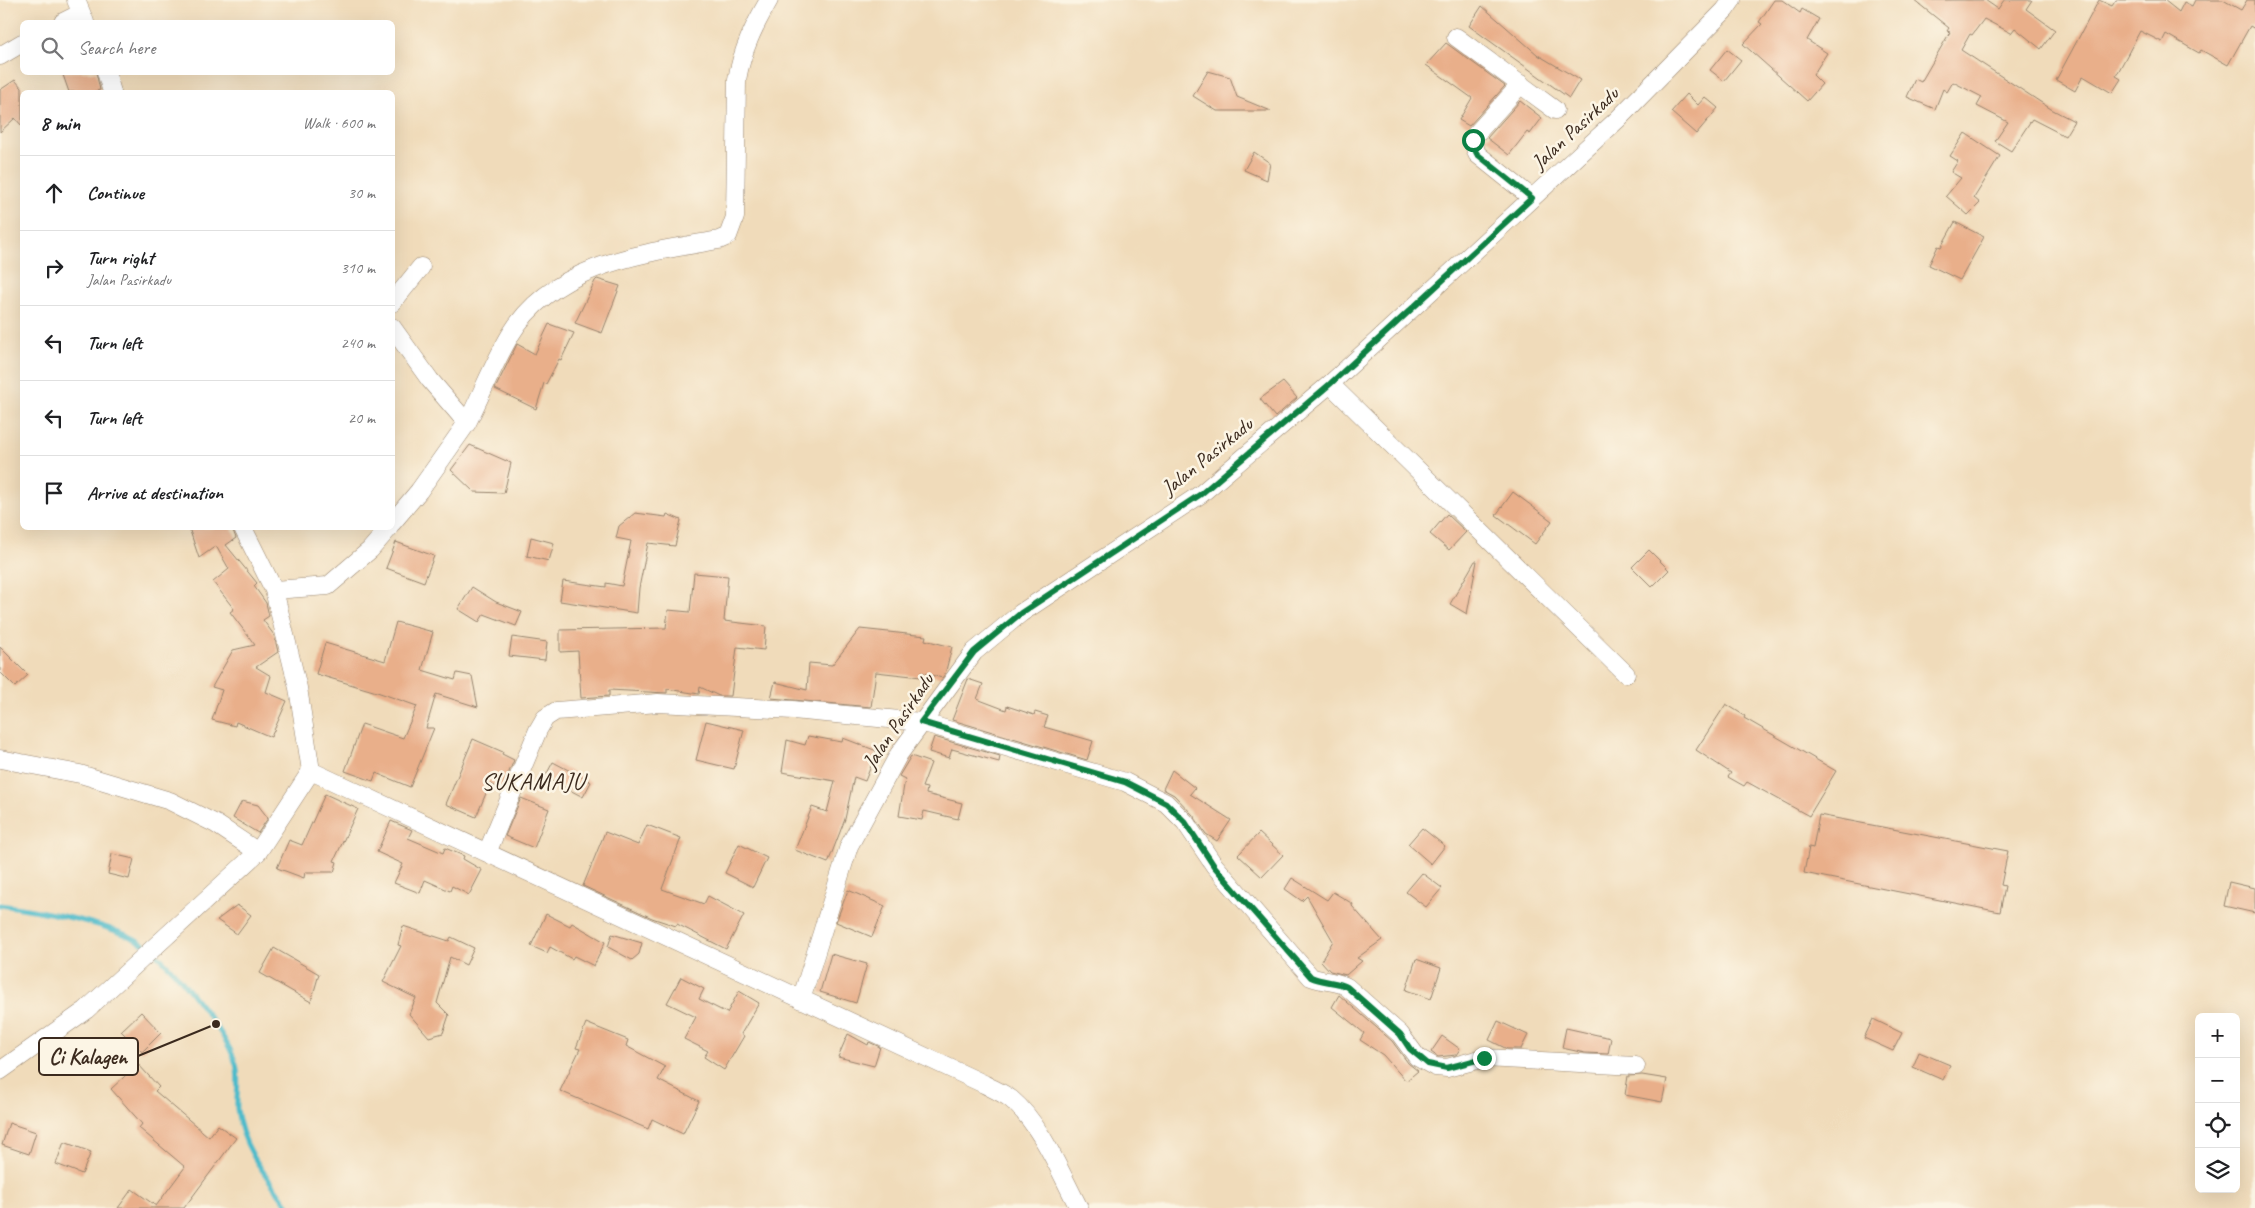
<!DOCTYPE html>
<meta charset="utf-8">
<style>
body{margin:0;font-family:Caveat,sans-serif;background:#f6f6f6;color:#202124}
.controls{position:absolute;right:15px;bottom:15px;display:grid;overflow:hidden;border-radius:8px;box-shadow:0 5px 20px #0002}
.controls button{width:45px;height:45px;display:grid;place-items:center;padding:0;border:0;border-bottom:1px solid #e0e0e0;background:#fff;color:#202124;font:25px sans-serif}
.stop{position:absolute;width:15px;height:15px;margin:-11px;border:4px solid #0b8043;border-radius:50%;background:#fff}
.stop.end{background:#0b8043;border-color:#fff;box-shadow:0 1px 5px #0008}
.list{margin:0;padding:0;list-style:none}
h2{display:flex;justify-content:space-between;align-items:center;height:65px;margin:0;padding:0 20px;font-size:21px}
h2 small{font-size:16px;font-weight:400;color:#757577}
.list li{display:grid;grid-template-columns:32px 1fr auto;gap:15px;align-items:center;box-sizing:border-box;height:75px;padding:0 20px;border-top:1px solid #e0e0e0}
.list b{display:block;font-size:19px;white-space:nowrap}
.list p{margin:0;font-size:16px;white-space:nowrap;color:#757577}
.list em{font-size:16px;font-style:normal;color:#757577}
.icon{flex:none;width:28px;height:28px;fill:none;stroke:currentColor;stroke-width:2;stroke-linecap:round;stroke-linejoin:round}
.map{position:relative;flex:none;width:2255px;height:1208px;overflow:hidden}
.search{position:absolute;background:#fff;box-shadow:0 5px 20px #0002;left:20px;top:20px;width:375px;height:55px;display:flex;align-items:center;gap:12px;box-sizing:border-box;padding:0 18px;border-radius:8px;color:#757577;font-size:19px}
.panel{position:absolute;background:#fff;box-shadow:0 5px 20px #0002;left:20px;top:90px;width:375px;height:440px;border-radius:8px}
.map>svg:first-child{display:block}
</style>
<div class="map">
<svg width="2255" height="1208" viewBox="0 0 2255 1208">
<rect width="100%" height="100%" fill="#fcf5e5"/>
<filter id="ink" filterUnits="userSpaceOnUse"><feTurbulence type="fractalNoise" baseFrequency=".02" numOctaves="2"/><feDisplacementMap in="SourceGraphic" scale="10" xChannelSelector="R" yChannelSelector="G"/><feConvolveMatrix kernelMatrix="1 2 1 2 8 2 1 2 1" color-interpolation-filters="sRGB"/></filter>
<filter id="wash" filterUnits="userSpaceOnUse"><feTurbulence type="fractalNoise" baseFrequency=".0096" numOctaves="4" result="noise"/><feDisplacementMap in="SourceGraphic" scale="20" xChannelSelector="R" yChannelSelector="G"/><feGaussianBlur stdDeviation="1.12" result="paint"/><feColorMatrix in="noise" values="0 0 0 0 0 0 0 0 0 0 0 0 0 0 0 0 0 1.4 0 .05"/><feComposite in="paint" operator="in"/></filter>
<g filter="url(#wash)">
<rect width="100%" height="100%" fill="#f0dbba"/>
<g fill="none" stroke-linecap="round" stroke-linejoin="round">
<path stroke="#4fbbca" stroke-width="5" d="M 0,905 C 39,910 101,922 135,939 C 159,951 183,982 199,1003 C 213,1021 229,1042 236,1064 C 240,1080 236,1094 237,1109 C 242,1149 267,1177 290,1208"/>
</g>
<g id="blocks">
<path fill="#e9af8a" d="M 1774,0 L 1782,0 L 1800,13 L 1802,9 L 1819,19 L 1807,40 L 1827,53 L 1813,75 L 1822,84 L 1807,101 L 1743,44 L 1762,24 L 1759,22 Z
M 1914,0 L 1985,0 L 1998,9 L 2004,0 L 2032,0 L 2026,9 L 2055,30 L 2041,49 L 2015,28 L 2011,33 L 1984,19 L 1972,35 L 1970,34 L 1961,50 L 2051,109 L 2074,121 L 2065,136 L 2032,119 L 2011,151 L 1995,141 L 2008,122 L 1977,106 L 1982,97 L 1953,82 L 1947,92 L 1943,89 L 1935,109 L 1907,97 L 1915,79 L 1921,82 L 1950,32 L 1947,31 L 1949,28 Z
M 2099,0 L 2112,6 L 2116,0 L 2164,0 L 2179,12 L 2184,2 L 2192,6 L 2195,0 L 2223,0 L 2241,10 L 2247,0 L 2255,0 L 2255,29 L 2250,26 L 2228,65 L 2201,50 L 2199,53 L 2166,34 L 2162,42 L 2140,31 L 2116,76 L 2121,79 L 2112,93 L 2083,76 L 2075,91 L 2056,80 Z
M 1482,6 L 1538,55 L 1580,80 L 1569,98 L 1469,26 Z
M 1446,43 L 1505,86 L 1469,126 L 1459,120 L 1472,98 L 1426,65 Z
M 1727,49 L 1741,60 L 1724,81 L 1710,70 Z
M 1208,71 L 1230,77 L 1237,97 L 1271,111 L 1217,111 L 1193,96 Z
M 62,72 L 96,72 L 100,90 L 93,92 L 69,92 Z
M 15,80 L 22,88 L 22,126 L 15,118 L 0,132 L 0,90 Z
M 1687,94 L 1698,105 L 1705,97 L 1718,108 L 1696,134 L 1671,112 Z
M 1520,101 L 1542,118 L 1530,134 L 1527,132 L 1509,155 L 1487,138 Z
M 1965,133 L 2000,156 L 1974,198 L 1980,203 L 1968,215 L 1946,196 L 1961,178 L 1951,172 L 1958,161 L 1950,156 Z
M 1254,152 L 1270,163 L 1267,180 L 1244,170 Z
M 1955,222 L 1984,237 L 1960,280 L 1929,265 L 1938,246 L 1941,247 Z
M 597,279 L 620,286 L 602,333 L 575,323 L 595,281 Z
M 549,324 L 574,333 L 561,360 L 559,359 L 546,384 L 544,383 L 536,409 L 495,389 L 517,344 L 535,354 Z
M 1283,382 L 1297,398 L 1275,417 L 1260,399 Z
M 470,445 L 511,463 L 504,493 L 474,492 L 451,470 Z
M 1513,492 L 1552,521 L 1535,544 L 1496,515 Z
M 635,513 L 666,517 L 667,514 L 681,520 L 675,546 L 648,543 L 639,588 L 637,613 L 560,601 L 563,581 L 606,587 L 606,583 L 622,586 L 631,541 L 616,538 L 619,526 Z
M 1447,514 L 1466,532 L 1449,550 L 1430,534 Z
M 189,528 L 232,528 L 236,538 L 226,545 L 257,583 L 254,586 L 266,603 L 269,616 L 263,620 L 274,635 L 278,652 L 256,667 L 271,676 L 266,692 L 287,701 L 271,737 L 236,722 L 235,726 L 212,720 L 222,690 L 212,687 L 233,650 L 255,645 L 230,612 L 234,609 L 213,582 L 229,569 L 216,546 L 199,558 Z
M 531,537 L 554,543 L 549,561 L 527,556 Z
M 396,542 L 434,556 L 424,582 L 386,568 Z
M 1649,550 L 1669,570 L 1652,587 L 1632,567 Z
M 1475,561 L 1477,561 L 1467,614 L 1450,604 Z
M 694,573 L 728,576 L 724,621 L 766,626 L 764,650 L 737,647 L 731,696 L 719,696 L 700,687 L 699,694 L 667,689 L 667,693 L 609,690 L 609,696 L 581,698 L 578,651 L 560,652 L 560,630 L 666,628 L 668,610 L 690,612 Z
M 472,587 L 496,602 L 522,612 L 516,626 L 484,614 L 479,622 L 458,609 Z
M 396,622 L 433,632 L 422,670 L 455,680 L 457,673 L 472,676 L 478,707 L 436,694 L 426,728 L 434,728 L 410,787 L 376,773 L 373,781 L 345,771 L 362,724 L 403,738 L 417,706 L 380,693 L 316,674 L 325,643 L 385,661 Z
M 860,629 L 926,636 L 925,640 L 952,647 L 945,674 L 942,678 L 921,672 L 921,677 L 876,672 L 871,707 L 771,698 L 775,682 L 807,690 L 809,663 L 832,665 Z
M 512,637 L 547,642 L 545,660 L 509,656 Z
M 0,647 L 28,675 L 15,687 L 0,672 Z
M 968,679 L 983,684 L 977,699 L 1006,710 L 1007,706 L 1034,715 L 1035,712 L 1048,716 L 1044,727 L 1093,741 L 1087,760 L 952,720 Z
M 1726,704 L 1745,716 L 1744,718 L 1836,771 L 1809,816 L 1747,782 L 1744,786 L 1728,777 L 1731,773 L 1696,750 Z
M 706,721 L 744,730 L 734,769 L 696,760 Z
M 808,736 L 842,742 L 843,738 L 877,751 L 865,781 L 854,777 L 845,819 L 828,863 L 795,850 L 812,807 L 827,812 L 835,781 L 782,772 L 787,740 L 805,745 Z
M 934,737 L 1000,756 L 999,762 L 952,749 L 949,758 L 929,752 Z
M 473,739 L 503,752 L 502,754 L 514,760 L 502,789 L 490,784 L 476,817 L 446,804 Z
M 911,756 L 931,763 L 922,787 L 927,788 L 926,794 L 962,803 L 958,819 L 924,811 L 922,820 L 899,816 L 905,779 L 899,776 Z
M 553,762 L 591,782 L 583,797 L 545,777 Z
M 1172,770 L 1195,788 L 1190,794 L 1231,820 L 1217,841 L 1206,834 L 1193,815 L 1174,795 L 1163,789 Z
M 325,794 L 358,809 L 334,861 L 337,862 L 334,872 L 305,872 L 304,878 L 277,868 L 289,840 L 302,845 Z
M 521,798 L 549,809 L 534,848 L 505,836 Z
M 242,801 L 258,805 L 268,818 L 258,833 L 233,818 Z
M 1819,815 L 2008,851 L 2001,885 L 2005,886 L 2000,912 L 1804,873 L 1809,847 L 1813,848 Z
M 391,821 L 412,830 L 408,838 L 443,853 L 445,848 L 464,856 L 463,859 L 482,870 L 469,895 L 452,886 L 450,891 L 425,880 L 420,893 L 394,883 L 403,864 L 377,852 Z
M 647,825 L 681,838 L 662,889 L 704,904 L 708,896 L 744,915 L 726,949 L 677,924 L 676,926 L 652,918 L 583,886 L 605,832 L 638,845 Z
M 1422,828 L 1445,846 L 1431,864 L 1408,844 Z
M 1259,833 L 1283,855 L 1262,877 L 1238,855 Z
M 739,844 L 767,858 L 753,887 L 725,873 Z
M 112,854 L 134,859 L 129,879 L 108,874 Z
M 1422,873 L 1442,888 L 1426,907 L 1406,892 Z
M 1292,878 L 1327,900 L 1333,892 L 1353,904 L 1352,906 L 1382,940 L 1357,958 L 1362,961 L 1346,975 L 1330,971 L 1321,961 L 1333,941 L 1307,896 L 1302,901 L 1285,889 Z
M 2229,882 L 2255,888 L 2255,913 L 2224,906 Z
M 848,890 L 885,906 L 872,937 L 836,922 Z
M 237,905 L 251,915 L 237,934 L 217,920 Z
M 546,914 L 570,926 L 572,923 L 605,942 L 594,966 L 574,956 L 572,959 L 550,947 L 547,953 L 531,946 Z
M 403,926 L 449,941 L 451,937 L 474,948 L 466,965 L 450,957 L 437,1003 L 449,1015 L 443,1033 L 429,1037 L 409,1014 L 416,998 L 383,982 L 401,946 L 398,945 Z
M 612,934 L 642,943 L 639,954 L 632,960 L 608,947 Z
M 274,948 L 319,974 L 311,1002 L 260,973 Z
M 831,954 L 867,964 L 856,1003 L 820,992 Z
M 1416,959 L 1441,968 L 1431,999 L 1406,990 Z
M 681,977 L 704,989 L 699,999 L 727,1013 L 739,991 L 759,1003 L 741,1034 L 744,1036 L 724,1070 L 704,1057 L 708,1051 L 684,1039 L 696,1017 L 667,1003 Z
M 1339,995 L 1392,1041 L 1408,1063 L 1418,1071 L 1406,1081 L 1383,1055 L 1360,1040 L 1364,1033 L 1332,1007 Z
M 141,1012 L 161,1033 L 142,1052 L 121,1031 Z
M 1873,1019 L 1902,1033 L 1893,1051 L 1864,1038 Z
M 1498,1021 L 1528,1035 L 1521,1049 L 1507,1049 L 1489,1040 Z
M 586,1023 L 628,1040 L 626,1046 L 665,1067 L 658,1080 L 699,1101 L 683,1134 L 652,1119 L 648,1129 L 560,1091 L 580,1049 L 576,1048 Z
M 1566,1028 L 1611,1038 L 1608,1054 L 1585,1053 L 1562,1048 Z
M 848,1034 L 868,1045 L 869,1042 L 880,1047 L 874,1066 L 838,1057 Z
M 1442,1036 L 1460,1049 L 1456,1055 L 1438,1057 L 1431,1052 Z
M 1919,1052 L 1950,1065 L 1943,1080 L 1913,1067 Z
M 138,1064 L 159,1087 L 155,1091 L 209,1137 L 218,1125 L 236,1138 L 184,1208 L 118,1208 L 132,1189 L 156,1206 L 185,1167 L 139,1128 L 142,1124 L 111,1089 Z
M 1642,1075 L 1667,1079 L 1662,1102 L 1625,1095 L 1628,1076 Z
M 9,1123 L 36,1132 L 29,1154 L 2,1145 Z
M 64,1142 L 91,1152 L 82,1174 L 56,1164 Z"/>
</g>
</g>
<g filter="url(#ink)">
<use href="#blocks" fill-opacity="0" stroke="#96826c" stroke-width="1"/>
<g fill="none" stroke-linecap="round" stroke-linejoin="round">
<defs>
<path id="street" d="M 76,0 L 85,22
M 63,22 L 81,13
M 1456,37 L 1555,110
M 0,56 L 22,43
M 106,72 L 112,92
M 1521,84 L 1476,134 L 1473,142 L 1477,154 L 1532,198
M 392,303 L 421,267
M 392,327 L 430,380 L 467,423 L 419,491 L 392,523
M 1330,384 L 1626,674
M 467,423 C 482,394 494,362 511,334 C 554,263 646,253 719,240 L 728,236 L 735,217 L 737,80 C 742,50 754,26 769,0
M 274,590 L 328,586 L 370,550 L 389,528
M 0,759 L 80,774 L 170,801 L 216,824 L 258,852
M 311,771 L 984,1084 C 993,1089 1003,1093 1011,1099 C 1041,1124 1061,1174 1079,1208
M 487,853 L 538,730 L 545,718 L 556,711 L 658,703 L 793,710 L 921,722 L 1125,782 L 1166,803 L 1185,822 L 1214,865 L 1311,977 C 1323,982 1339,981 1347,987 L 1400,1034 L 1417,1057 L 1435,1067 L 1447,1068 L 1484,1058 L 1636,1066
M 801,1000 L 849,846 L 899,754 L 974,652 L 1021,613 L 1201,494 L 1330,384 L 1617,120 L 1725,10 L 1732,0
M 0,1071 L 86,1010 L 258,852 L 311,771 L 298,688 L 274,590 L 243,528"/>
</defs>
<use href="#street" stroke="#96826c" stroke-width="19"/>
<use href="#street" stroke="#fff" stroke-width="18"/>
</g>
</g>
<g fill="none" stroke-linecap="round" stroke-linejoin="round" filter="url(#ink)">
<path stroke="#0b8043" stroke-width="6" d="M 1473,140 L 1474,148 L 1477,154 L 1532,198 L 1330,384 L 1201,494 L 1021,613 L 974,652 L 921,722 L 1125,782 L 1166,803 L 1185,822 L 1214,866 L 1238,894 L 1311,977 C 1323,983 1338,981 1347,987 L 1400,1034 L 1410,1049 L 1428,1064 L 1447,1068 L 1484,1058"/>
</g>
<g text-anchor="middle" stroke-width="5" stroke-linejoin="round" paint-order="stroke">
<g font-size="21" fill="#3b2a1e" stroke="#fcf5e5">
<text transform="translate(1575 128) rotate(-43)" y="7">Jalan Pasirkadu</text>
<text transform="translate(1207 456) rotate(-39)" y="7">Jalan Pasirkadu</text>
<text transform="translate(898 721) rotate(-56)" y="7">Jalan Pasirkadu</text>
</g>
<g font-size="24" letter-spacing="1" fill="#3b2a1e" stroke="#fcf5e5">
<text x="533" y="789">SUKAMAJU</text>
</g>
</g>
<path fill="none" stroke="#3b2a1e" stroke-width="2" d="M216 1024L138 1056"/>
<circle fill="#3b2a1e" stroke="#fcf5e5" stroke-width="2" cx="216" cy="1024" r="5"/>
<rect fill="#fcf5e5" stroke="#3b2a1e" stroke-width="2" x="39" y="1038" width="99" height="37" rx="5"/>
<g font-size="22" text-anchor="middle" font-weight="bold" fill="#3b2a1e">
<text x="88" y="1064">Ci Kalagen</text>
</g>
</svg>
<div class="controls">
<button>+</button>
<button>−</button>
<button><svg class="icon" aria-label="locate" viewBox="0 0 24 24"><circle cx="12" cy="12" r="6"/><path d="M12 2v4M12 18v4M2 12h4M18 12h4"/></svg></button>
<button><svg class="icon" aria-label="layers" viewBox="0 0 24 24"><path d="M12 4l9 5-9 5-9-5zM3 14l9 5 9-5"/></svg></button>
</div>
<div class="stop" style="left:1473px;top:140px"></div>
<div class="stop end" style="left:1484px;top:1058px"></div>
<div class="search"><svg class="icon" aria-label="search" viewBox="0 0 24 24"><circle cx="10" cy="10" r="6"/><path d="M15 15l6 6"/></svg>Search here</div>
<section class="panel">
<h2>8 min<small>Walk · 600 m</small></h2>
<ul class="list">
<li><svg class="icon" aria-label="ahead" viewBox="0 0 24 24"><path d="M12 20V5M6 11l6-6 6 6"/></svg><div><b>Continue</b></div><em>30 m</em></li>
<li><svg class="icon" aria-label="right" viewBox="0 0 24 24"><path d="M7 20v-9h11M14 6l5 5-5 5"/></svg><div><b>Turn right</b><p>Jalan Pasirkadu</p></div><em>310 m</em></li>
<li><svg class="icon" aria-label="left" viewBox="0 0 24 24"><path d="M17 20v-9H6M10 6l-5 5 5 5"/></svg><div><b>Turn left</b></div><em>240 m</em></li>
<li><svg class="icon" aria-label="left" viewBox="0 0 24 24"><path d="M17 20v-9H6M10 6l-5 5 5 5"/></svg><div><b>Turn left</b></div><em>20 m</em></li>
<li><svg class="icon" aria-label="arrive" viewBox="0 0 24 24"><path d="M6 21V4h12l-3 4 3 4H6"/></svg><div><b>Arrive at destination</b></div></li>
</ul>
</section>
</div>
